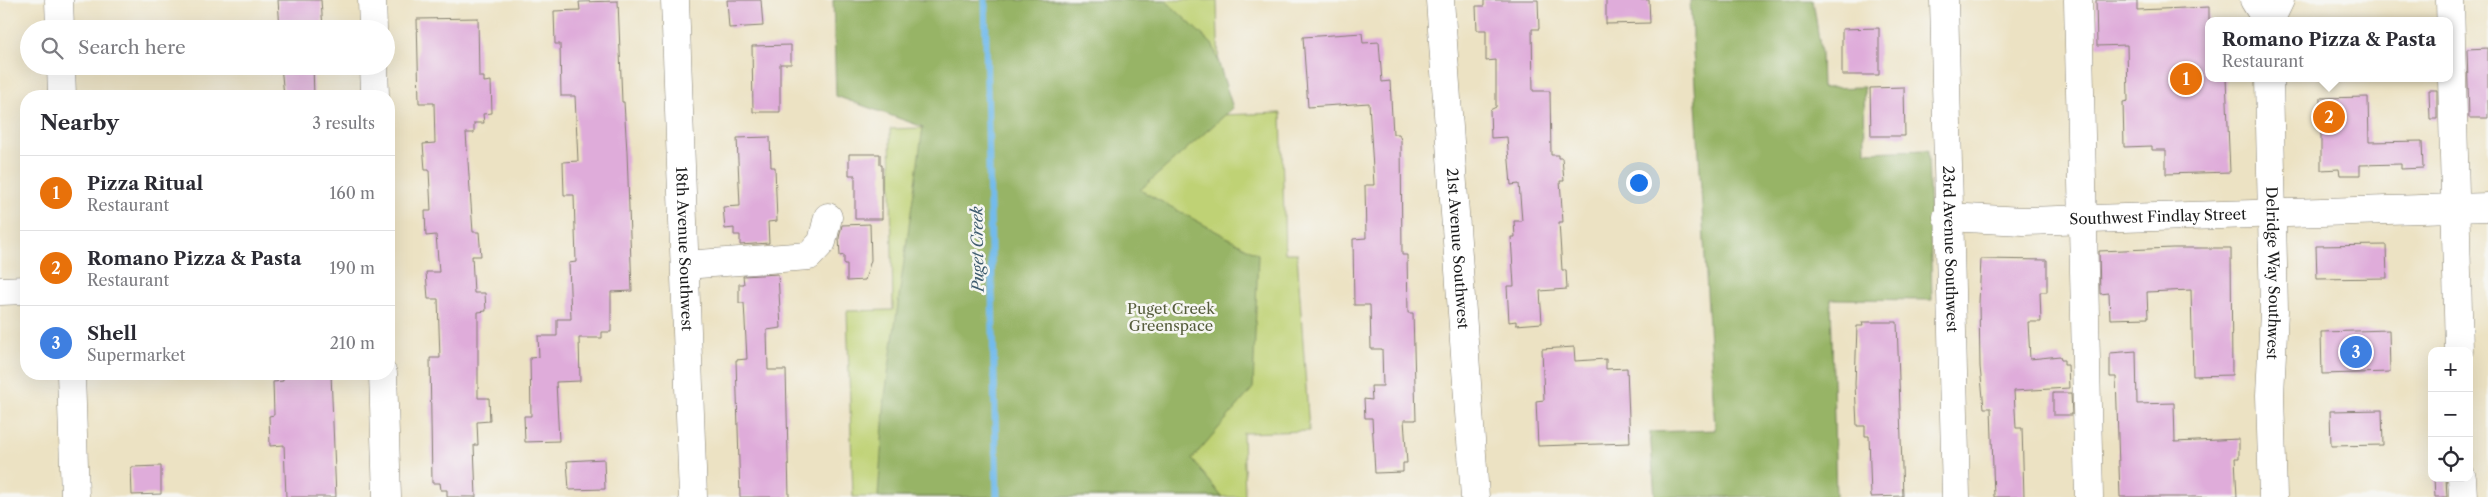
<!DOCTYPE html>
<meta charset="utf-8">
<style>
body{margin:0;font-family:"Libre Caslon Text",serif;background:#f2f2f3;color:#2b2b33}
.controls{position:absolute;right:15px;bottom:15px;display:grid;overflow:hidden;border-radius:10px;box-shadow:0 5px 20px #0002}
.controls button{width:45px;height:45px;display:grid;place-items:center;padding:0;border:0;border-bottom:1px solid #e1e1e2;background:#fff;color:#2b2b33;font:25px sans-serif}
.you{position:absolute;left:1638px;top:182px;width:18px;height:18px;margin:-12px;border:4px solid #fff;border-radius:50%;background:#1a73e8;box-shadow:0 0 0 8px #1a73e833}
.badge{display:grid;place-items:center;width:32px;height:32px;border-radius:50%;background:#d1495b;color:#fff;font-size:16px;font-weight:700}
.pin{position:absolute;translate:-50% -50%;border:2px solid #fff;box-shadow:0 1px 5px #0006}
.popup{position:absolute;left:2205px;top:17px;width:248px;height:65px;box-sizing:border-box;display:grid;place-content:center;border-radius:10px;background:#fff;filter:drop-shadow(0 1px 4px #0005);font-size:16px;white-space:nowrap;color:#7c7c81}
.popup b{font-size:19px;color:#2b2b33}
.popup::after{content:'';position:absolute;left:50%;top:100%;margin-left:-10px;border:10px solid transparent;border-top-color:#fff}
.list{margin:0;padding:0;list-style:none}
h2{display:flex;justify-content:space-between;align-items:center;height:65px;margin:0;padding:0 20px;font-size:21px}
h2 small{font-size:16px;font-weight:400;color:#7c7c81}
.list li{display:grid;grid-template-columns:32px 1fr auto;gap:15px;align-items:center;box-sizing:border-box;height:75px;padding:0 20px;border-top:1px solid #e1e1e2}
.list b{display:block;font-size:19px;white-space:nowrap}
.list p{margin:0;font-size:16px;white-space:nowrap;color:#7c7c81}
.list em{font-size:16px;font-style:normal;color:#7c7c81}
.icon{flex:none;width:28px;height:28px;fill:none;stroke:currentColor;stroke-width:2;stroke-linecap:round;stroke-linejoin:round}
.map{position:relative;flex:none;width:2488px;height:497px;overflow:hidden}
.search{position:absolute;background:#fff;box-shadow:0 5px 20px #0002;left:20px;top:20px;width:375px;height:55px;display:flex;align-items:center;gap:12px;box-sizing:border-box;padding:0 18px;border-radius:28px;color:#7c7c81;font-size:19px}
.panel{position:absolute;background:#fff;box-shadow:0 5px 20px #0002;left:20px;top:90px;width:375px;height:290px;border-radius:20px}
.map>svg:first-child{display:block}
</style>
<div class="map">
<svg width="2488" height="497" viewBox="0 0 2488 497">
<rect width="100%" height="100%" fill="#f6f6f2"/>
<filter id="ink" filterUnits="userSpaceOnUse"><feTurbulence type="fractalNoise" baseFrequency=".02" numOctaves="2"/><feDisplacementMap in="SourceGraphic" scale="10" xChannelSelector="R" yChannelSelector="G"/><feConvolveMatrix kernelMatrix="1 2 1 2 8 2 1 2 1" color-interpolation-filters="sRGB"/></filter>
<filter id="wash" filterUnits="userSpaceOnUse"><feTurbulence type="fractalNoise" baseFrequency=".0096" numOctaves="4" result="noise"/><feDisplacementMap in="SourceGraphic" scale="20" xChannelSelector="R" yChannelSelector="G"/><feGaussianBlur stdDeviation="1.12" result="paint"/><feColorMatrix in="noise" values="0 0 0 0 0 0 0 0 0 0 0 0 0 0 0 0 0 1.4 0 .05"/><feComposite in="paint" operator="in"/></filter>
<g filter="url(#wash)">
<rect width="100%" height="100%" fill="#ece2c3"/>
<path fill="#bfd275" stroke="#6e7748" d="M 1031,0 L 1217,0 L 1220,115 L 1281,113 L 1285,253 L 1297,253 L 1309,431 L 1243,433 L 1245,497 L 1046,497 Z
M 981,126 L 992,497 L 853,497 L 847,311 L 893,310 L 890,129 Z"/>
<path fill="#97b466" stroke="#5a6841" d="M 833,0 L 1165,0 L 1213,45 L 1233,108 L 1140,190 L 1258,254 L 1253,388 L 1192,459 L 1222,497 L 878,497 L 885,396 L 923,127 L 836,96 Z
M 1690,0 L 1813,0 L 1821,53 L 1822,88 L 1864,87 L 1865,152 L 1928,150 L 1932,300 L 1831,299 L 1836,497 L 1655,497 L 1650,432 L 1715,430 Z"/>
<g fill="none" stroke-linecap="round" stroke-linejoin="round">
<path stroke="#73bbeb" stroke-width="7" d="M 985,0 L 997,497"/>
</g>
<g id="blocks">
<path fill="#dfacda" d="M 278,0 L 321,0 L 323,29 L 280,29 Z
M 727,0 L 761,0 L 763,26 L 729,28 Z
M 1484,0 L 1538,0 L 1539,29 L 1532,29 L 1533,91 L 1550,91 L 1551,155 L 1558,155 L 1558,158 L 1562,158 L 1564,181 L 1560,181 L 1563,222 L 1559,222 L 1562,270 L 1566,270 L 1567,289 L 1540,291 L 1542,323 L 1516,325 L 1516,321 L 1509,322 L 1507,286 L 1514,286 L 1511,237 L 1515,237 L 1514,221 L 1522,221 L 1519,184 L 1511,185 L 1507,137 L 1491,138 L 1490,110 L 1496,107 L 1496,60 L 1486,61 L 1486,30 L 1477,30 L 1476,6 L 1484,6 Z
M 1606,0 L 1649,0 L 1650,23 L 1606,24 Z
M 2096,0 L 2137,0 L 2137,10 L 2209,7 L 2209,78 L 2226,78 L 2230,172 L 2166,174 L 2166,150 L 2152,150 L 2152,146 L 2124,147 L 2123,102 L 2128,101 L 2127,45 L 2097,46 Z
M 618,1 L 622,102 L 624,102 L 627,152 L 632,291 L 611,292 L 611,332 L 602,332 L 602,338 L 579,338 L 580,381 L 556,382 L 559,441 L 525,442 L 524,416 L 531,416 L 530,358 L 539,357 L 538,336 L 557,336 L 557,319 L 571,319 L 569,263 L 576,262 L 574,195 L 564,195 L 563,162 L 578,161 L 575,96 L 561,96 L 560,44 L 555,44 L 554,11 L 580,10 L 579,2 Z
M 478,18 L 479,77 L 484,77 L 484,82 L 491,81 L 492,113 L 483,114 L 484,123 L 474,123 L 474,133 L 466,133 L 473,232 L 479,232 L 481,256 L 472,256 L 474,293 L 485,293 L 486,311 L 478,312 L 478,398 L 489,398 L 490,421 L 477,422 L 478,445 L 474,445 L 476,497 L 447,497 L 447,490 L 441,490 L 440,483 L 432,483 L 430,358 L 440,358 L 438,299 L 428,299 L 426,272 L 439,272 L 436,235 L 426,236 L 425,211 L 431,211 L 429,170 L 425,170 L 423,144 L 435,143 L 434,103 L 419,103 L 417,19 Z
M 1879,28 L 1879,75 L 1842,75 L 1842,29 Z
M 1362,33 L 1363,43 L 1379,42 L 1382,82 L 1390,81 L 1393,134 L 1399,134 L 1401,140 L 1402,255 L 1407,255 L 1408,313 L 1413,313 L 1416,420 L 1404,420 L 1407,463 L 1403,463 L 1403,472 L 1375,473 L 1372,418 L 1365,418 L 1364,399 L 1372,400 L 1371,386 L 1383,386 L 1382,349 L 1371,349 L 1370,305 L 1354,305 L 1353,239 L 1366,238 L 1365,185 L 1374,185 L 1369,103 L 1308,107 L 1303,37 Z
M 791,45 L 791,64 L 780,64 L 780,112 L 753,112 L 752,46 Z
M 2488,48 L 2488,118 L 2469,118 L 2467,49 Z
M 281,66 L 313,66 L 314,96 L 284,96 Z
M 1904,87 L 1905,136 L 1871,136 L 1870,88 Z
M 2429,90 L 2437,90 L 2437,119 L 2430,119 Z
M 2368,97 L 2369,142 L 2422,141 L 2423,168 L 2401,169 L 2401,164 L 2360,165 L 2360,175 L 2340,175 L 2339,169 L 2321,170 L 2321,98 Z
M 770,137 L 771,167 L 775,167 L 777,221 L 768,222 L 769,243 L 740,245 L 740,235 L 734,235 L 734,228 L 725,229 L 723,207 L 740,206 L 737,138 Z
M 849,154 L 880,154 L 880,165 L 882,165 L 882,219 L 855,219 L 855,175 L 849,175 Z
M 870,224 L 871,260 L 865,280 L 847,281 L 847,264 L 844,264 L 844,255 L 840,256 L 839,238 L 842,225 Z
M 2386,245 L 2387,278 L 2317,279 L 2316,246 Z
M 2173,248 L 2231,248 L 2232,375 L 2193,376 L 2191,290 L 2147,292 L 2148,318 L 2110,319 L 2109,293 L 2100,294 L 2099,251 Z
M 1981,259 L 2047,260 L 2047,292 L 2040,292 L 2041,322 L 2028,322 L 2030,359 L 2060,356 L 2061,360 L 2064,360 L 2064,365 L 2068,365 L 2069,388 L 2014,391 L 2016,428 L 2022,428 L 2024,497 L 1994,497 L 1991,408 L 1984,408 L 1980,367 L 1979,303 Z
M 778,274 L 781,328 L 767,330 L 768,370 L 786,370 L 789,497 L 740,497 L 736,360 L 747,359 L 744,303 L 739,303 L 739,284 L 744,284 L 743,276 Z
M 1862,322 L 1897,322 L 1903,496 L 1871,497 L 1869,436 L 1865,436 L 1865,426 L 1857,426 L 1855,384 L 1857,326 L 1863,326 Z
M 2389,330 L 2390,372 L 2322,374 L 2321,332 Z
M 1574,347 L 1575,361 L 1606,359 L 1606,369 L 1627,368 L 1630,443 L 1538,446 L 1536,401 L 1544,400 L 1542,349 Z
M 2136,351 L 2137,404 L 2174,403 L 2175,442 L 2239,439 L 2239,458 L 2235,458 L 2237,497 L 2120,497 L 2116,377 L 2110,377 L 2110,353 Z
M 283,374 L 331,374 L 336,497 L 286,497 L 284,445 L 270,446 L 269,416 L 274,415 L 273,382 L 283,381 Z
M 2053,393 L 2071,393 L 2072,415 L 2053,415 Z
M 2382,410 L 2383,445 L 2331,446 L 2330,411 Z
M 604,459 L 605,489 L 569,490 L 567,461 Z
M 161,466 L 161,494 L 132,495 L 131,467 Z
M 2434,478 L 2446,478 L 2447,497 L 2435,497 Z"/>
</g>
</g>
<g filter="url(#ink)">
<use href="#blocks" fill-opacity="0" stroke="#847f70" stroke-width="1"/>
<g fill="none" stroke-linecap="round" stroke-linejoin="round">
<defs>
<g id="minor">
<path d="M 59,0 L 60,29"/>
<path d="M 372,0 L 373,29"/>
<path id="s1" d="M 675,0 L 693,497"/>
<path id="s2" d="M 1440,0 L 1475,497"/>
<path id="s3" d="M 1944,0 L 1956,497"/>
<path d="M 2078,0 L 2089,497"/>
<path d="M 2450,0 L 2459,351"/>
<path d="M 61,66 L 62,96"/>
<path d="M 374,66 L 375,96"/>
<path id="s4" d="M 1947,217 L 2023,221 L 2488,207"/>
<path d="M 685,265 L 809,256 L 822,242 L 828,217"/>
<path d="M 0,291 L 26,290"/>
<path d="M 71,374 L 75,497"/>
<path d="M 383,374 L 387,497"/>
<path d="M 2462,478 L 2463,497"/>
</g>
<g id="major">
<path d="M 2254,0 L 2267,21"/>
<path d="M 2270,21 L 2280,0"/>
<path id="s5" d="M 2269,78 L 2274,311 L 2270,395 L 2273,497"/>
</g>
</defs>
<use href="#minor" stroke="#847f70" stroke-width="29"/>
<use href="#major" stroke="#847f70" stroke-width="29"/>
<use href="#minor" stroke="#fff" stroke-width="28"/>
<use href="#major" stroke="#fff" stroke-width="28"/>
</g>
</g>
<g text-anchor="middle" stroke-width="5" stroke-linejoin="round" paint-order="stroke">
<g font-size="15" fill="#1c1c1c" stroke="#f6f6f2">
<text dy="5" stroke="none"><textPath href="#s4" startOffset="211">Southwest Findlay Street</textPath></text>
<text dy="5" stroke="none"><textPath href="#s1" startOffset="249">18th Avenue Southwest</textPath></text>
<text dy="5" stroke="none"><textPath href="#s2" startOffset="249">21st Avenue Southwest</textPath></text>
<text dy="5" stroke="none"><textPath href="#s3" startOffset="249">23rd Avenue Southwest</textPath></text>
<text dy="5" stroke="none"><textPath href="#s5" startOffset="195">Delridge Way Southwest</textPath></text>
</g>
<g font-size="15" fill="#555c3b" stroke="#f6f6f2">
<text x="1171" y="314">Puget Creek<tspan x="1171" dy="17">Greenspace</tspan></text>
</g>
<g font-size="16" font-style="italic" fill="#3f5c6f" stroke="#f6f6f2">
<text transform="translate(977 249) rotate(-91)" y="6">Puget Creek</text>
</g>
</g>
</svg>
<div class="controls">
<button>+</button>
<button>−</button>
<button><svg class="icon" aria-label="locate" viewBox="0 0 24 24"><circle cx="12" cy="12" r="6"/><path d="M12 2v4M12 18v4M2 12h4M18 12h4"/></svg></button>
</div>
<div class="you"></div>
<div class="pin badge" style="left:2186px;top:79px;background:#e8710a">1</div>
<div class="pin badge" style="left:2329px;top:117px;background:#e8710a">2</div>
<div class="popup"><b>Romano Pizza &amp; Pasta</b>Restaurant</div>
<div class="pin badge" style="left:2356px;top:352px;background:#3f7fe0">3</div>
<div class="search"><svg class="icon" aria-label="search" viewBox="0 0 24 24"><circle cx="10" cy="10" r="6"/><path d="M15 15l6 6"/></svg>Search here</div>
<section class="panel">
<h2>Nearby<small>3 results</small></h2>
<ul class="list">
<li><span class="badge" style="background:#e8710a">1</span><div><b>Pizza Ritual</b><p>Restaurant</p></div><em>160 m</em></li>
<li><span class="badge" style="background:#e8710a">2</span><div><b>Romano Pizza &amp; Pasta</b><p>Restaurant</p></div><em>190 m</em></li>
<li><span class="badge" style="background:#3f7fe0">3</span><div><b>Shell</b><p>Supermarket</p></div><em>210 m</em></li>
</ul>
</section>
</div>
